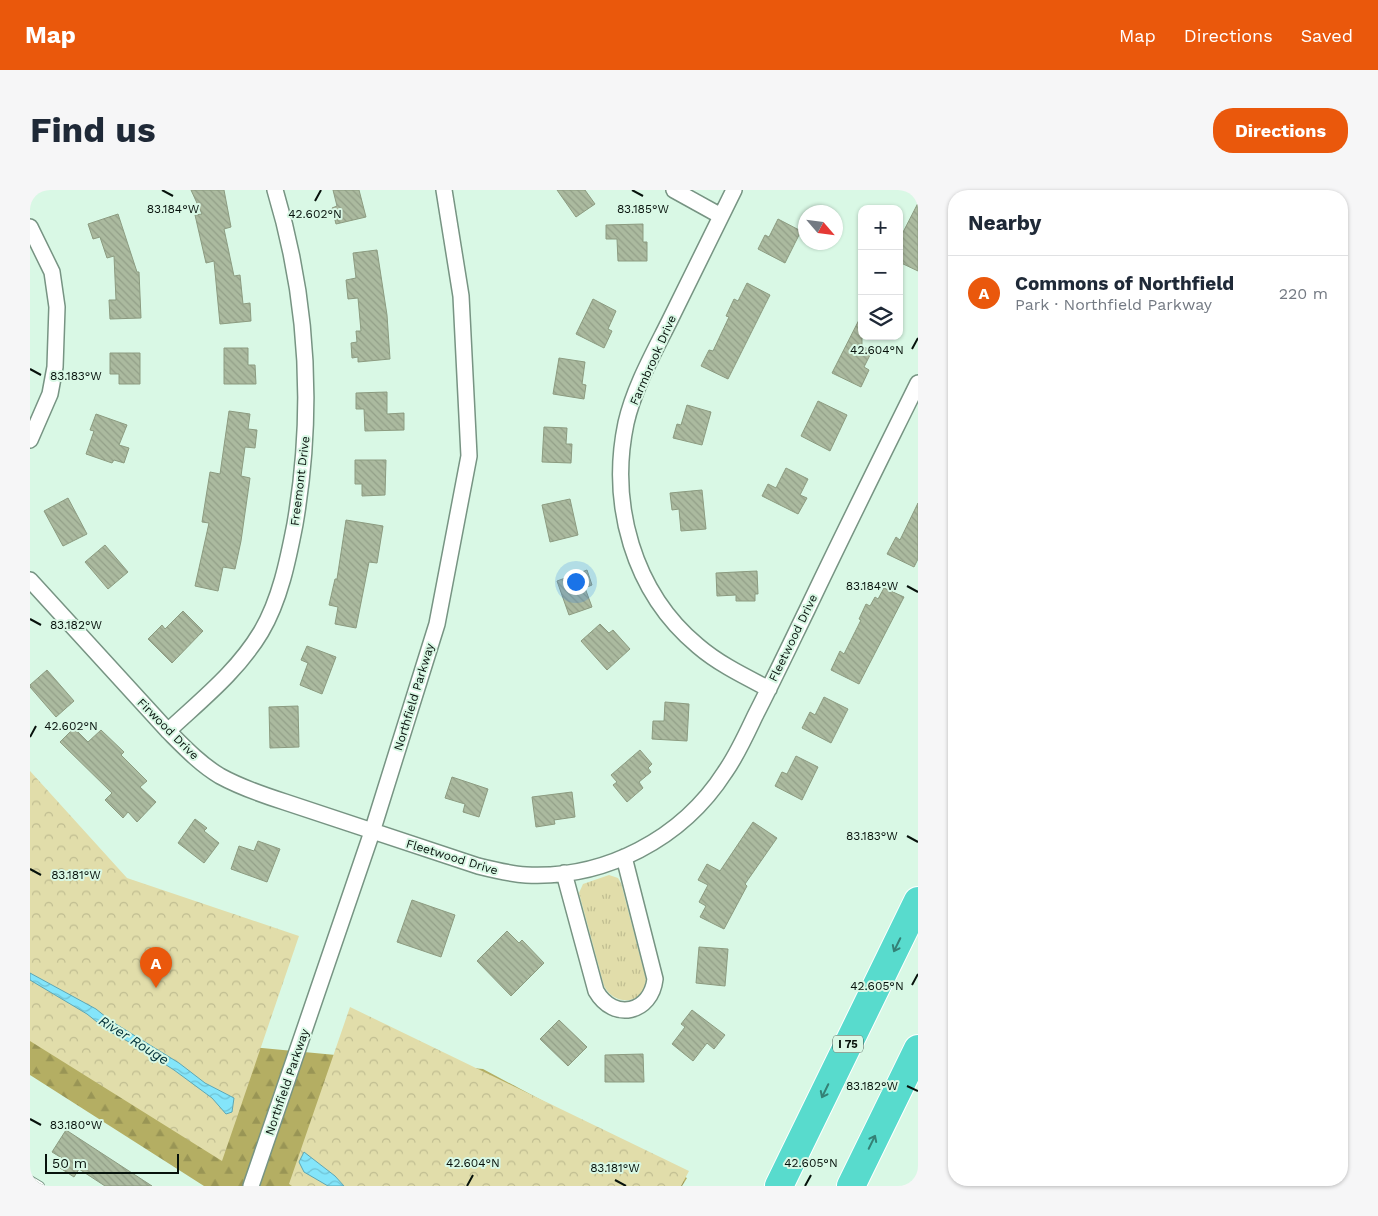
<!DOCTYPE html>
<meta charset="utf-8">
<style>
body{margin:0;font-family:"Work Sans",sans-serif;background:#f6f6f7;color:#1f2937}
.controls{position:absolute;right:15px;top:15px;display:grid;overflow:hidden;border-radius:10px;box-shadow:0 1px 4px #0004}
.controls button{width:45px;height:45px;display:grid;place-items:center;padding:0;border:0;border-bottom:1px solid #e0e1e3;background:#fff;color:#1f2937;font:25px sans-serif}
.compass{position:absolute;left:768px;top:15px;width:45px;height:45px;border-radius:50%;background:#fff;box-shadow:0 1px 4px #0004;rotate:118deg}
.scale{position:absolute;left:15px;bottom:12px;width:134px;box-sizing:border-box;padding-left:5px;border:2px solid #07120c;border-top:0;font-size:14px;line-height:18px;white-space:nowrap;color:#07120c;-webkit-text-stroke:4px #d9f8e5;paint-order:stroke}
.you{position:absolute;left:545px;top:391px;width:18px;height:18px;margin:-12px;border:4px solid #fff;border-radius:50%;background:#1a73e8;box-shadow:0 0 0 8px #1a73e833}
.badge{display:grid;place-items:center;width:32px;height:32px;border-radius:50%;background:#ea580c;color:#fff;font-size:16px;font-weight:700}
.pin{position:absolute;translate:-50% -41px;filter:drop-shadow(0 1px 2px #0008)}
.pin::after{content:'';position:absolute;top:26px;width:18px;height:15px;background:inherit;clip-path:polygon(0 0,100% 0,50% 100%)}
.list{margin:0;padding:0;list-style:none}
h2{display:flex;justify-content:space-between;align-items:center;height:65px;margin:0;padding:0 20px;font-size:21px}
h2 small{font-size:16px;font-weight:400;color:#747a83}
.list li{display:grid;grid-template-columns:32px 1fr auto;gap:15px;align-items:center;box-sizing:border-box;height:75px;padding:0 20px;border-top:1px solid #e0e1e3}
.list b{display:block;font-size:19px;white-space:nowrap}
.list p{margin:0;font-size:16px;white-space:nowrap;color:#747a83}
.list em{font-size:16px;font-style:normal;color:#747a83}
.icon{flex:none;width:28px;height:28px;fill:none;stroke:currentColor;stroke-width:2;stroke-linecap:round;stroke-linejoin:round}
.map{position:relative;flex:none;width:888px;height:996px;overflow:hidden;border-radius:20px}
header{display:flex;align-items:center;gap:30px;box-sizing:border-box;height:70px;padding:0 25px;background:#ea580c;color:#fff}
header strong{font-size:24px}
nav{display:flex;gap:28px;margin-inline-start:auto;font-size:18px}
.intro{display:flex;align-items:center;justify-content:space-between;box-sizing:border-box;height:120px;padding:0 30px}
h1{margin:0;font-size:35px}
.button{padding:12px 22px;border-radius:20px;background:#ea580c;color:#fff;font-size:18px;font-weight:700}
main{display:flex;gap:30px;padding:0 30px}
aside{flex:1;background:#fff;border-radius:20px;box-shadow:0 1px 4px #0004}
.map>svg:first-child{display:block}
</style>
<header>
<strong>Map</strong>
<nav><a>Map</a><a>Directions</a><a>Saved</a></nav>
</header>
<div class="intro"><h1>Find us</h1><a class="button">Directions</a></div>
<main>
<div class="map">
<svg width="888" height="996" viewBox="0 0 888 996">
<defs>
<pattern id="grass-tufts" width="24" height="20" patternUnits="userSpaceOnUse" patternTransform="scale(1.25)"><rect width="24" height="20" fill="#e1ddaa"/><path d="M3 7l-1-3M5 7V3M7 7l1-3M15 17l-1-3M17 17v-4M19 17l1-3" fill="none" stroke="#c0bd91"/></pattern>
<pattern id="forest-firs" width="22" height="20" patternUnits="userSpaceOnUse" patternTransform="scale(1.25)"><rect width="22" height="20" fill="#b4ae63"/><path d="M5 1l3.5 6h-7zM16 11l3.5 6h-7z" fill="#999555"/></pattern>
<pattern id="park-crowns" width="20" height="18" patternUnits="userSpaceOnUse" patternTransform="scale(1.25)"><rect width="20" height="18" fill="#e1ddaa"/><path d="M2 6a3 3 0 1 1 6 0M12 15a3 3 0 1 1 6 0" fill="none" stroke="#c0bd91"/></pattern>
<pattern id="water-waves" width="16" height="10" patternUnits="userSpaceOnUse" patternTransform="scale(1.25)"><rect width="16" height="10" fill="#84e5fa"/><path d="M0 5q4-4 8 0t8 0" fill="none" stroke="#70c3d5"/></pattern>
<pattern id="building-back-hatch" width="6" height="6" patternUnits="userSpaceOnUse" patternTransform="scale(1.25)"><rect width="6" height="6" fill="#abba9f"/><path d="M-1 5l2 2M0 0l6 6M5-1l2 2" fill="none" stroke="#929f88"/></pattern>
</defs>
<rect width="100%" height="100%" fill="#d9f8e5"/>
<path fill="url(#grass-tufts)" d="M 579,685 L 588,688 L 591,693 L 616,789 C 615,815 585,817 574,796 L 549,703 L 553,694 Z"/>
<path fill="url(#forest-firs)" d="M 0,654 L 199,855 L 453,879 L 657,988 L 652,996 L 174,996 L 0,885 Z"/>
<path fill="url(#park-crowns)" d="M 0,581 L 97,688 L 269,746 L 192,971 L 0,851 Z
M 320,817 L 659,981 L 651,996 L 262,996 L 259,994 Z"/>
<path fill="url(#water-waves)" stroke="#5ea6b3" d="M 0,783 L 66,819 L 81,831 L 149,873 L 175,893 L 204,908 L 202,922 L 196,924 L 182,908 L 144,880 L 110,858 L 77,840 L 57,824 L 0,790 Z
M 274,962 L 305,986 L 314,996 L 298,996 L 274,982 L 269,972 Z"/>
<path fill="url(#building-back-hatch)" stroke="#8c9b80" d="M 161,0 L 194,0 L 201,37 L 194,39 L 204,86 L 210,85 L 213,114 L 220,113 L 221,131 L 190,134 L 184,71 L 176,73 L 165,25 L 172,24 Z
M 303,0 L 329,0 L 336,27 L 306,34 L 302,18 L 307,16 Z
M 527,0 L 555,0 L 565,14 L 546,27 Z
M 888,13 L 888,81 L 869,72 L 869,50 Z
M 88,24 L 107,82 L 109,82 L 111,128 L 80,129 L 79,110 L 86,110 L 84,66 L 77,68 L 70,47 L 63,49 L 58,34 Z
M 748,29 L 771,41 L 755,73 L 728,59 L 735,45 L 739,47 Z
M 613,34 L 613,52 L 617,52 L 617,71 L 588,71 L 587,49 L 576,49 L 576,35 Z
M 347,60 L 357,125 L 360,169 L 328,172 L 328,167 L 322,168 L 321,153 L 327,152 L 326,141 L 331,141 L 328,108 L 318,109 L 316,90 L 326,88 L 323,63 Z
M 717,93 L 740,105 L 698,189 L 671,176 L 679,160 L 683,161 L 699,127 L 696,126 L 704,109 L 708,111 Z
M 563,109 L 586,121 L 578,139 L 582,141 L 574,158 L 546,144 Z
M 832,124 L 832,156 L 842,161 L 834,177 L 839,180 L 831,197 L 802,183 Z
M 194,158 L 218,158 L 218,175 L 225,175 L 226,194 L 194,194 Z
M 80,163 L 110,163 L 110,194 L 89,194 L 89,184 L 80,184 Z
M 529,168 L 555,172 L 552,194 L 556,195 L 554,209 L 523,204 Z
M 357,202 L 357,224 L 374,223 L 374,240 L 335,241 L 334,219 L 326,219 L 326,203 Z
M 788,211 L 817,225 L 800,261 L 771,246 Z
M 657,215 L 681,222 L 672,255 L 643,248 L 647,234 L 651,235 Z
M 199,221 L 220,224 L 218,239 L 227,240 L 225,258 L 215,257 L 211,286 L 220,288 L 211,351 L 205,379 L 193,377 L 188,401 L 165,396 L 179,333 L 172,332 L 180,282 L 190,284 Z
M 66,224 L 97,235 L 89,255 L 99,258 L 94,273 L 84,270 L 82,273 L 56,264 L 64,241 L 60,240 Z
M 514,237 L 537,238 L 536,254 L 542,254 L 541,273 L 512,272 Z
M 325,270 L 356,270 L 355,305 L 332,306 L 332,294 L 325,294 Z
M 756,278 L 778,289 L 770,305 L 777,308 L 768,324 L 732,306 L 738,294 L 746,298 Z
M 672,300 L 676,339 L 651,341 L 649,319 L 642,320 L 640,303 Z
M 38,308 L 57,344 L 33,356 L 14,321 Z
M 540,309 L 548,345 L 520,352 L 512,315 Z
M 888,313 L 888,369 L 884,377 L 857,364 L 866,347 L 870,350 Z
M 316,330 L 353,336 L 347,373 L 339,372 L 326,438 L 305,434 L 308,417 L 299,415 L 305,389 L 307,389 Z
M 75,355 L 98,382 L 78,399 L 55,372 Z
M 557,380 L 562,395 L 555,398 L 562,417 L 539,425 L 527,391 Z
M 727,381 L 728,404 L 725,404 L 725,411 L 706,411 L 706,405 L 687,406 L 686,383 Z
M 854,398 L 874,407 L 829,494 L 801,480 L 810,461 L 814,464 L 831,430 L 829,429 L 836,414 L 840,416 L 845,407 L 848,409 Z
M 153,421 L 173,441 L 142,473 L 118,449 L 132,435 L 135,439 Z
M 570,434 L 579,443 L 583,440 L 600,459 L 577,480 L 551,451 Z
M 277,456 L 306,467 L 292,504 L 270,495 L 278,473 L 271,470 Z
M 17,480 L 44,511 L 26,527 L 0,497 L 0,495 Z
M 794,507 L 818,519 L 801,553 L 772,538 L 780,522 L 785,525 Z
M 635,512 L 659,514 L 657,551 L 622,549 L 623,531 L 634,531 Z
M 268,516 L 269,557 L 240,558 L 239,517 Z
M 44,538 L 58,552 L 71,540 L 94,562 L 91,565 L 117,591 L 110,597 L 126,612 L 107,632 L 98,622 L 93,628 L 75,610 L 82,603 L 30,552 Z
M 610,560 L 622,574 L 618,578 L 621,582 L 609,592 L 613,598 L 597,612 L 583,595 L 587,592 L 581,585 Z
M 766,566 L 788,577 L 772,610 L 745,596 L 752,582 L 757,584 Z
M 422,587 L 458,599 L 449,627 L 433,622 L 435,614 L 415,608 Z
M 542,602 L 545,627 L 524,630 L 525,634 L 506,637 L 502,607 Z
M 165,629 L 177,638 L 174,641 L 189,653 L 174,673 L 148,653 Z
M 723,632 L 747,648 L 715,694 L 717,696 L 694,739 L 670,727 L 676,716 L 669,712 L 678,695 L 668,690 L 677,674 L 690,681 Z
M 228,651 L 250,659 L 237,692 L 201,679 L 209,656 L 224,661 Z
M 382,710 L 425,725 L 411,767 L 367,752 Z
M 477,741 L 489,753 L 492,750 L 514,773 L 481,806 L 447,771 Z
M 669,757 L 698,759 L 695,796 L 666,793 Z
M 662,820 L 695,845 L 684,859 L 677,853 L 663,871 L 642,854 L 655,837 L 651,834 Z
M 529,830 L 557,857 L 538,876 L 510,849 Z
M 613,864 L 614,892 L 575,892 L 575,865 Z
M 36,940 L 122,996 L 75,996 L 49,979 L 44,987 L 30,978 L 35,970 L 22,962 Z"/>
<g fill="none" stroke-linecap="round" stroke-linejoin="round">
<defs>
<path id="service" d="M 0,990 L 10,996"/>
<path id="minor" d="M 644,0 L 691,26
M 704,0 C 682,44 661,88 639,132 C 623,164 604,198 596,233 C 579,314 603,402 668,456 C 689,474 714,486 739,499
M 0,37 L 22,82 L 27,117 L 25,177 L 20,204 L 0,250
M 0,390 L 138,541 C 154,557 170,574 190,586 C 210,597 233,605 255,612 L 448,676 C 464,680 480,684 496,685 C 575,689 652,649 695,582 C 707,565 716,545 725,526 C 743,491 760,455 777,420 C 813,344 851,268 888,193
M 138,541 C 171,510 207,482 231,442 C 250,410 258,370 265,334 C 284,222 278,109 245,0
M 534,683 L 566,801 C 584,832 621,823 625,789 L 594,667
M 221,996 L 342,642 L 407,434 L 439,266 L 431,106 L 414,0"/>
<path id="motorway" d="M 749,996 L 888,711
M 821,996 L 888,859"/>
</defs>
<use href="#service" stroke="#779483" stroke-width="10"/>
<use href="#minor" stroke="#779483" stroke-width="18"/>
<use href="#motorway" stroke="#fff" stroke-width="30"/>
<use href="#service" stroke="#fff" stroke-width="8"/>
<use href="#minor" stroke="#fff" stroke-width="15"/>
<use href="#motorway" stroke="#58dbcd" stroke-width="28"/>
</g>
<defs><path id="oneway-shaft" d="M-6 0H5M1.5-3L5.5 0L1.5 3" fill="none" stroke-width="1.6" stroke-linecap="round" stroke-linejoin="round" transform="scale(1.25)"/></defs>
<g stroke="#348176">
<use href="#oneway-shaft" transform="translate(867 755) rotate(116)"/>
<use href="#oneway-shaft" transform="translate(795 901) rotate(116)"/>
<use href="#oneway-shaft" transform="translate(842 952) rotate(-64)"/>
</g>
<path fill="none" stroke="#07120c" stroke-width="2" d="M 132,0 L 143,6M 602,0 L 613,6M 285,11 L 291,0M 882,159 L 888,148M 0,179 L 11,185M 877,396 L 888,402M 0,429 L 11,435M 0,547 L 6,536M 877,646 L 888,652M 0,679 L 11,685M 882,795 L 888,784M 877,896 L 888,901M 0,929 L 11,935M 585,990 L 596,996M 437,996 L 443,985M 775,996 L 781,985"/>
<g text-anchor="middle" stroke-width="4" stroke-linejoin="round" paint-order="stroke">
<rect fill="#d9f8e5" stroke="#46574d" stroke-width="1" x="803" y="845.5" width="30" height="17" rx="4"/>
<g font-size="11" font-weight="bold" fill="#07120c">
<text x="818" y="858">I 75</text>
</g>
<g font-size="12" fill="#07120c" stroke="#d9f8e5">
<text transform="translate(623 170) rotate(-66)" y="4">Farmbrook Drive</text>
<text transform="translate(270 291) rotate(-83)" y="4">Freemont Drive</text>
<text transform="translate(763 448) rotate(-64)" y="4">Fleetwood Drive</text>
<text transform="translate(384 507) rotate(-73)" y="4">Northfield Parkway</text>
<text transform="translate(138 539) rotate(45)" y="4">Firwood Drive</text>
<text transform="translate(422 667) rotate(17)" y="4">Fleetwood Drive</text>
<text transform="translate(257 892) rotate(-71)" y="4">Northfield Parkway</text>
</g>
<g font-size="14" font-style="italic" fill="#00313a" stroke="#d9f8e5">
<text transform="translate(104 850) rotate(32)" y="5">River Rouge</text>
</g>
</g>
<g font-size="12" text-anchor="middle" fill="#07120c" stroke="#d9f8e5" stroke-width="4" stroke-linejoin="round" paint-order="stroke">
<text x="143" y="23">83.184°W</text>
<text x="613" y="23">83.185°W</text>
<text x="285" y="28">42.602°N</text>
<text x="847" y="164">42.604°N</text>
<text x="46" y="190">83.183°W</text>
<text x="842" y="400">83.184°W</text>
<text x="46" y="439">83.182°W</text>
<text x="41" y="540">42.602°N</text>
<text x="842" y="650">83.183°W</text>
<text x="46" y="689">83.181°W</text>
<text x="847" y="800">42.605°N</text>
<text x="842" y="900">83.182°W</text>
<text x="46" y="939">83.180°W</text>
<text x="443" y="977">42.604°N</text>
<text x="781" y="977">42.605°N</text>
<text x="585" y="982">83.181°W</text>
</g>
</svg>
<div class="controls">
<button>+</button>
<button>−</button>
<button><svg class="icon" aria-label="layers" viewBox="0 0 24 24"><path d="M12 4l9 5-9 5-9-5zM3 14l9 5 9-5"/></svg></button>
</div>
<svg class="compass" viewBox="-18 -18 36 36"><path d="M0-13l5 13h-10z" fill="#e53935"/><path d="M0 13l5-13h-10z" fill="#747a83"/></svg>
<div class="scale">50 m</div>
<div class="you"></div>
<div class="pin badge" style="left:126px;top:798px">A</div>
</div>
<aside>
<h2>Nearby<small></small></h2>
<ul class="list">
<li><span class="badge">A</span><div><b>Commons of Northfield</b><p>Park · Northfield Parkway</p></div><em>220 m</em></li>
</ul>
</aside>
</main>
